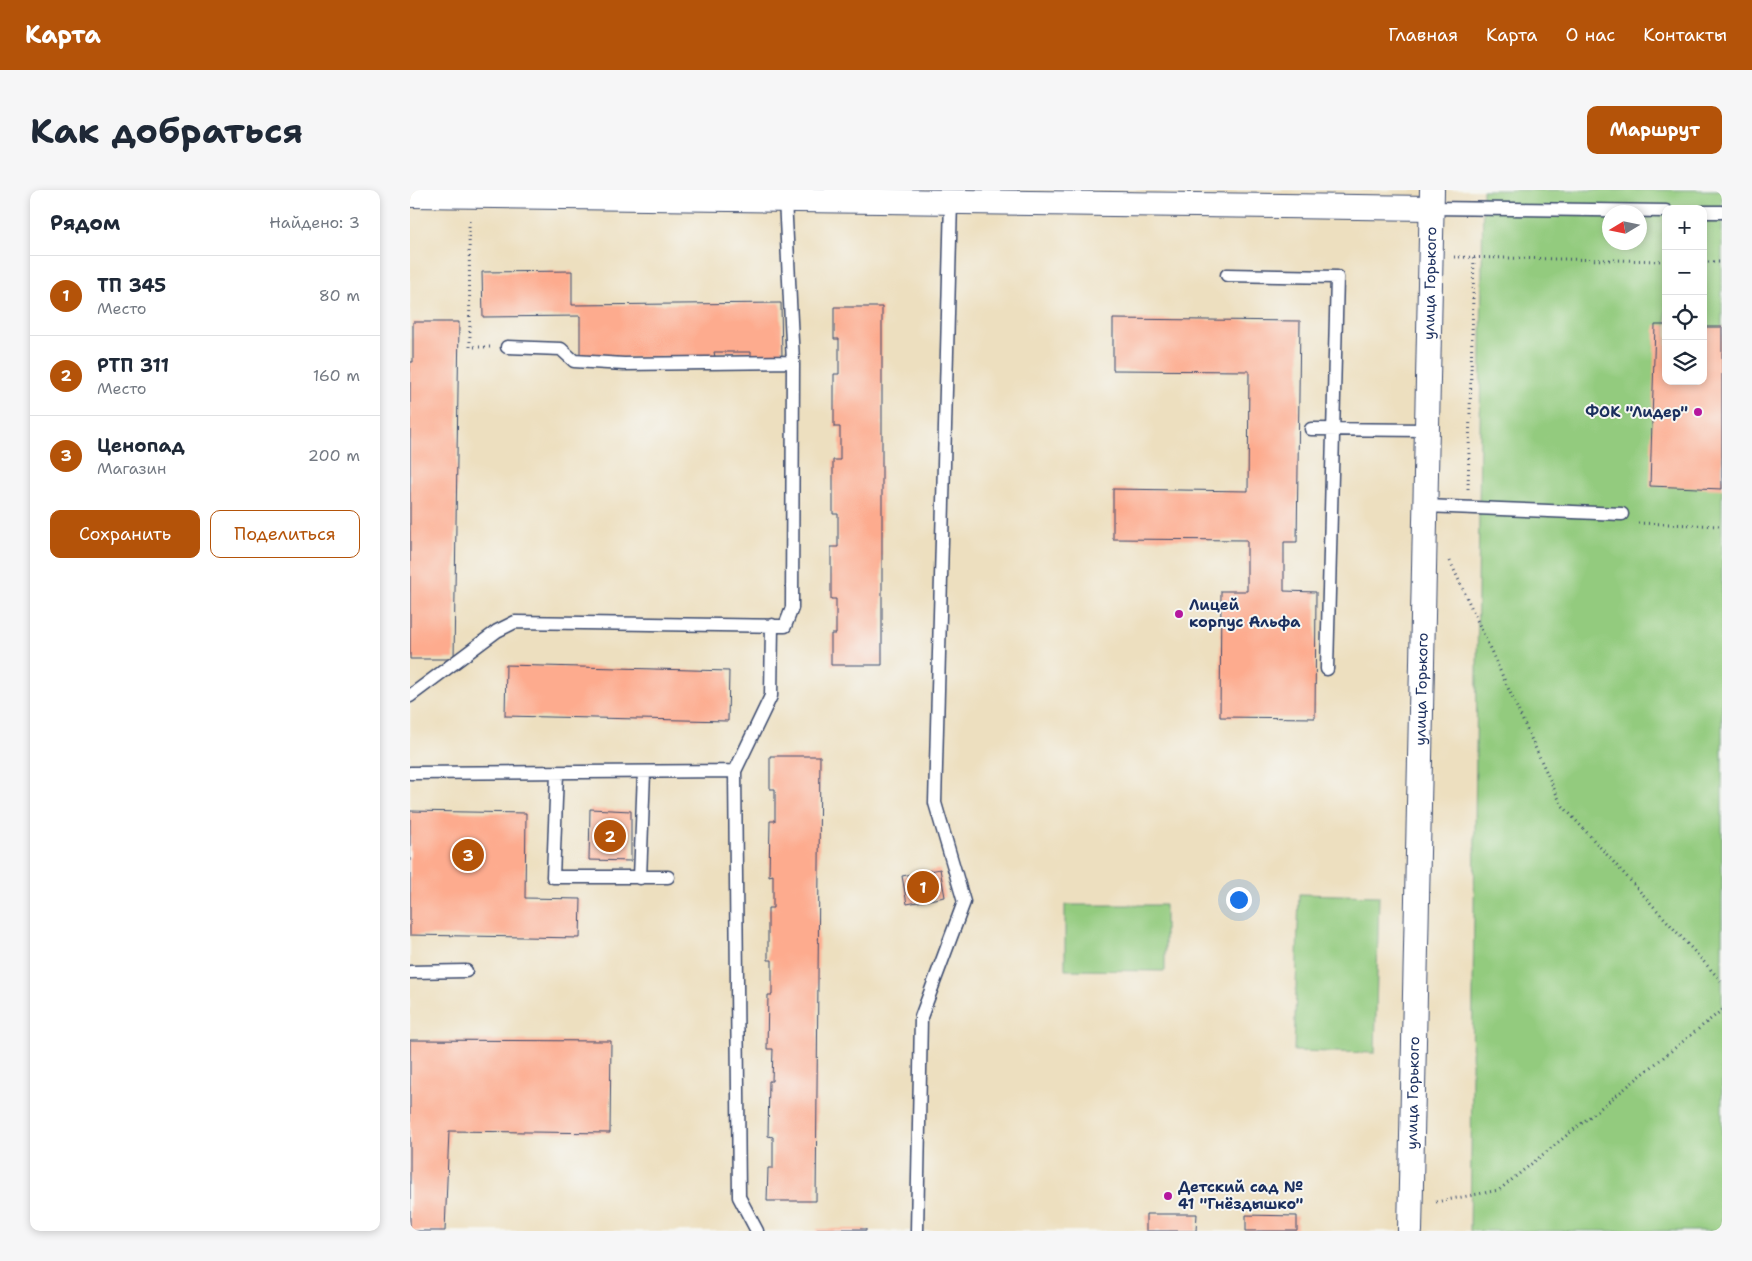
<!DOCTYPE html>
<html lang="ru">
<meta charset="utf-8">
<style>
body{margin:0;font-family:"Shantell Sans",sans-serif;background:#f6f6f7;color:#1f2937}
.controls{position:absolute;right:15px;top:15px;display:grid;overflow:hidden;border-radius:10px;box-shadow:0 2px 8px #0003}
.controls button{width:45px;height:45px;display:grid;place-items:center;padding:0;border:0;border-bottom:1px solid #e0e1e3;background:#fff;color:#1f2937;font:25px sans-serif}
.compass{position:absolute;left:1192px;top:15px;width:45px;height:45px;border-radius:50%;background:#fff;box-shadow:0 2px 8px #0003;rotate:260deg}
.you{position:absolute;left:828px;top:709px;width:18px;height:18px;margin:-12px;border:4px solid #fff;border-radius:50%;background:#1a73e8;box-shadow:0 0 0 8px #1a73e833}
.badge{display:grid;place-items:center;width:32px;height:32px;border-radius:50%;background:#b45309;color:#fff;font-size:16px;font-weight:700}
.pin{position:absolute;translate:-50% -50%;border:2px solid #fff;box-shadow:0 1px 5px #0006}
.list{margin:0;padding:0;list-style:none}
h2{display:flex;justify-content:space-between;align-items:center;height:65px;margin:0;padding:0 20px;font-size:21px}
h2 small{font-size:16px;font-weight:400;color:#747a83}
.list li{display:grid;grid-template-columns:32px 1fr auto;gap:15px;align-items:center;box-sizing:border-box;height:80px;padding:0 20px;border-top:1px solid #e0e1e3}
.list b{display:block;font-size:19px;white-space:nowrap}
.list p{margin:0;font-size:16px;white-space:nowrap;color:#747a83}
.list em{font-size:16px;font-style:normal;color:#747a83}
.actions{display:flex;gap:10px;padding:15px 20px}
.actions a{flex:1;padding:11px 0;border:1px solid #b45309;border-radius:10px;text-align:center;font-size:18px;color:#b45309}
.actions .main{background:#b45309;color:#fff}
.icon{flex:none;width:28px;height:28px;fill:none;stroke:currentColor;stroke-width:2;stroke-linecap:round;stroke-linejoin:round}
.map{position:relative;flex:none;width:1312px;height:1041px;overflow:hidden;border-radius:10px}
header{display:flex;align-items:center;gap:30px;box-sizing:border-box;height:70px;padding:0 25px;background:#b45309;color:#fff}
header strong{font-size:24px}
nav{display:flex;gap:28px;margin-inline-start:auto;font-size:18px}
.intro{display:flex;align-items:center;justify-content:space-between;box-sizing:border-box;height:120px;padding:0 30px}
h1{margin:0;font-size:35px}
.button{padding:12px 22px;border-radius:10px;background:#b45309;color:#fff;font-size:18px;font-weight:700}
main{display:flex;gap:30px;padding:0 30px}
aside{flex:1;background:#fff;border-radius:10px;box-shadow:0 2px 8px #0003}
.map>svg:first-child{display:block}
</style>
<header>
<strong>Карта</strong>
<nav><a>Главная</a><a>Карта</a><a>О нас</a><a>Контакты</a></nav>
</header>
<div class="intro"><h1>Как добраться</h1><a class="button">Маршрут</a></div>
<main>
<aside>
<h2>Рядом<small>Найдено: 3</small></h2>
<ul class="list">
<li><span class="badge">1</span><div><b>ТП 345</b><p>Место</p></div><em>80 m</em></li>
<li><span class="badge">2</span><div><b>РТП 311</b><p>Место</p></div><em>160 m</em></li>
<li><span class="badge">3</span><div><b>Ценопад</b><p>Магазин</p></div><em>200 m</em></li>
</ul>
<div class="actions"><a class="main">Сохранить</a><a>Поделиться</a></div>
</aside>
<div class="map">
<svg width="1312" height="1041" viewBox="0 0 1312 1041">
<rect width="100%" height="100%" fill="#f6f6f2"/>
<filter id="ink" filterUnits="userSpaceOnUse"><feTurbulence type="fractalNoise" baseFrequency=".02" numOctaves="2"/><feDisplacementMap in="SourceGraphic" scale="10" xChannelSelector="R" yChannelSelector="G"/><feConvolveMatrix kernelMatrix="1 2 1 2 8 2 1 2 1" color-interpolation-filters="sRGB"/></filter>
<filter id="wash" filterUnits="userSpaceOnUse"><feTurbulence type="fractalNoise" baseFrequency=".0096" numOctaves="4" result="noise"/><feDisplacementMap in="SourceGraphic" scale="20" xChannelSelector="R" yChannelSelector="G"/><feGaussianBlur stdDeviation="1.12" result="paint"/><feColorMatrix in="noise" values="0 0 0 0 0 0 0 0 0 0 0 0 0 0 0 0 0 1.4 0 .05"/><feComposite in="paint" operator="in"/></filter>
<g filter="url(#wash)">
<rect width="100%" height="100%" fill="#eddfbf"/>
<path fill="#93cb7e" stroke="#577d6e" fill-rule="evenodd" d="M 1073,0 L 1312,0 L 1312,1041 L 1060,1041 ZM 1256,19 L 1293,19 L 1293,191 L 1256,191 ZM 1200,22 L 1230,22 L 1230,52 L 1200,52 Z
M 889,704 L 969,706 L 965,863 L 884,861 Z
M 655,715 L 755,715 L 755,781 L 655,780 Z"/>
<g id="blocks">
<path fill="#fdab8e" d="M 162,81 L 162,115 L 371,113 L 372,168 L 341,168 L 341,162 L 304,162 L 305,167 L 170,168 L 170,126 L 73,127 L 72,82 Z
M 424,117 L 472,117 L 472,475 L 421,475 L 421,444 L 426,444 L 426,409 L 421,409 L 421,357 L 428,357 L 428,324 L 423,324 L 423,270 L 430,270 L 430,237 L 424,237 L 424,184 L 429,184 L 429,149 L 424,149 Z
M 703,129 L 890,131 L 887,352 L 874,352 L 874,401 L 906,402 L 905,528 L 810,527 L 811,401 L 837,401 L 837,350 L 703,349 L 703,299 L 838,301 L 839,181 L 703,180 Z
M 3,132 L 49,132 L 44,469 L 0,469 L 0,172 L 3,172 Z
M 1245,135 L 1256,135 L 1256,191 L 1293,191 L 1293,137 L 1312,137 L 1312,299 L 1240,296 Z
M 96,475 L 319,481 L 318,531 L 95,526 Z
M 360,566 L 410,566 L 406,1011 L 357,1011 L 358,978 L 363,978 L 363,947 L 358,946 L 359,891 L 362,891 L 363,859 L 357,859 L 358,805 L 362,805 L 362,770 L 358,770 L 358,718 L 363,718 L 363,685 L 359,686 L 360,631 L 365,631 L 365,599 L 360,599 Z
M 180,619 L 221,621 L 221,671 L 179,670 Z
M 0,621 L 116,623 L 115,708 L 171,709 L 170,748 L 0,745 Z
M 530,679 L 535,707 L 497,714 L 492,686 Z
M 0,850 L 201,851 L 200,943 L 39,941 L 35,1041 L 0,1041 Z
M 736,1024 L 787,1024 L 786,1041 L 736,1041 Z
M 836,1025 L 887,1026 L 887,1041 L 836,1041 Z
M 407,1039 L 456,1039 L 456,1041 L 407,1041 Z"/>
</g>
</g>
<g filter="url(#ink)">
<use href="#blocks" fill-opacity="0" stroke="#3a496d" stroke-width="1"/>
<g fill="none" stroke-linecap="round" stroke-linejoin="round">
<defs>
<path id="lane" d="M 1021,18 L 1256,21
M 1293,22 L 1312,22
M 817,85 L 927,87 L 917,479
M 97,157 L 151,159 L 164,171 L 214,174 L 383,172
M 901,239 L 1017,240
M 1015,316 L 1212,324
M 0,506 L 87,441 L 105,432 L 375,436 L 382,418 L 383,172 L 375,9
M 325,581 L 329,1007 L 347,1041
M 0,583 L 325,581 L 361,506 L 362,435
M 147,583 L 143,687 L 258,687
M 230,688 L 234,582
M 0,782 L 56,781
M 507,1041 L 511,827 L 554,712 L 525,613 L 541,11"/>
<g id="street">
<path d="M 0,5 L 1021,18"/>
<path id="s1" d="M 1000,1041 L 1022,0"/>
</g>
</defs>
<use href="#lane" stroke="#3a496d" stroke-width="15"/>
<use href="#street" stroke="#3a496d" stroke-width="26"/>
<path stroke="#3a496d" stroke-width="3" stroke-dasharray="1 4" stroke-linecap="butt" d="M 59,31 L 60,157 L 80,157
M 1044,67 L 1256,71
M 1293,72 L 1312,72
M 1058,299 L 1064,67
M 1228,333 L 1312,336
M 1040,371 L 1151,614 L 1312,792
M 1026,1012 L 1089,1000 L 1312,820"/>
<use href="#lane" stroke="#fff" stroke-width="12"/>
<use href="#street" stroke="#fff" stroke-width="24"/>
</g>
</g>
<g fill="#b5179e" stroke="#f6f6f2" stroke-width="2">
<circle cx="1288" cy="222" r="5"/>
<circle cx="769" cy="424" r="5"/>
<circle cx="758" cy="1006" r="5"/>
</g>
<g text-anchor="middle" stroke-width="4" stroke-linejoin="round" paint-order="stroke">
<g font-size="15" fill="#1b2f5e" stroke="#f6f6f2">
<text dy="5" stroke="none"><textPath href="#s1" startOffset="948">улица Горького</textPath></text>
<text dy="5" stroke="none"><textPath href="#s1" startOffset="542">улица Горького</textPath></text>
<text dy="5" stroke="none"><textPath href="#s1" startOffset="138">улица Горького</textPath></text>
</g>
<g font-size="15" font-weight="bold" fill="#1b2f5e" stroke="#f6f6f2" text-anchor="start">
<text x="1278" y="227" text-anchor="end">ФОК "Лидер"</text>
<text x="779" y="420">Лицей<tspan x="779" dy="17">корпус Альфа</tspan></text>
<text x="768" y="1002">Детский сад №<tspan x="768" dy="17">41 "Гнёздышко"</tspan></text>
</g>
</g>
</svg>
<div class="controls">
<button>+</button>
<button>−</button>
<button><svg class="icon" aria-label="locate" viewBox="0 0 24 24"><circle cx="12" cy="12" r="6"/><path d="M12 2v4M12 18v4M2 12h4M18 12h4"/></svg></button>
<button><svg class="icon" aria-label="layers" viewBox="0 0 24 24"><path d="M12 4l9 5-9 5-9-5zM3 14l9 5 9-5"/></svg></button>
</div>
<svg class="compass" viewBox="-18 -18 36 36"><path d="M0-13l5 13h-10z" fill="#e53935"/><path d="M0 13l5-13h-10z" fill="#747a83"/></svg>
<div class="you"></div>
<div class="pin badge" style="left:513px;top:697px">1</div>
<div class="pin badge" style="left:200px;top:646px">2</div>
<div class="pin badge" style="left:58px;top:665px">3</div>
</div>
</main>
